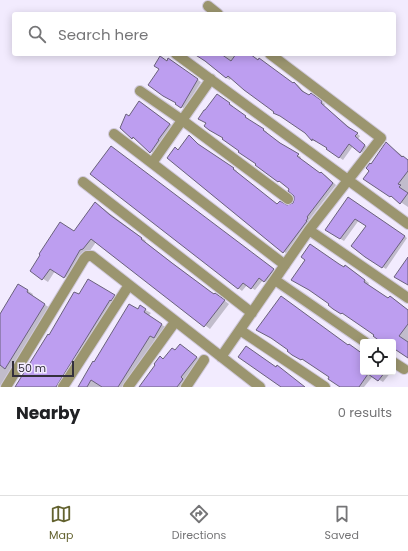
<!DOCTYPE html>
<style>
body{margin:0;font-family:Poppins,sans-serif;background:#f6f6f6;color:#202124}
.controls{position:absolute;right:12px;bottom:12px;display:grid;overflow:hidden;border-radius:4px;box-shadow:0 2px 10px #0003}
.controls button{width:36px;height:36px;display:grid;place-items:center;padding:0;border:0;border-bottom:1px solid #e0e0e0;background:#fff;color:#202124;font:20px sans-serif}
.scale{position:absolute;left:12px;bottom:10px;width:62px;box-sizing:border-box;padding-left:4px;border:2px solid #34303c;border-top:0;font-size:11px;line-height:14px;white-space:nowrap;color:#34303c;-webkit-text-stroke:3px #f2ebfe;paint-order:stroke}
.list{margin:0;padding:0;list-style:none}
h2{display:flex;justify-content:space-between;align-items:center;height:52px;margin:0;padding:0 16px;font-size:17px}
h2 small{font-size:13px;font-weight:400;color:#757577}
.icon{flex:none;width:22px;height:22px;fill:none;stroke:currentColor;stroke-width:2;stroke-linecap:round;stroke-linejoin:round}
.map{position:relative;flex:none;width:408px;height:387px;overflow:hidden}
.search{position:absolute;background:#fff;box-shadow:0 2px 10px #0003;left:12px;right:12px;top:12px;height:44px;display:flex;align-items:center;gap:10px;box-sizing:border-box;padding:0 14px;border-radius:4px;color:#757577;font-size:15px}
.sheet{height:108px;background:#fff}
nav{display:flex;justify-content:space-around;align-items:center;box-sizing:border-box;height:56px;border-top:1px solid #e0e0e0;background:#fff;font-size:11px;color:#757577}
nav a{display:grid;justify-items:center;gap:2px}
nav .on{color:#63622f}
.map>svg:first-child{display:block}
</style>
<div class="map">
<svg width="408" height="387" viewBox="0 0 408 387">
<rect width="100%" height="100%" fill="#f2ebfe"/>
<path fill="#0003" d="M 196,54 L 250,54 L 294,84 L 295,83 L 298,85 L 306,94 L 309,97 L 315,96 L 325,104 L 324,106 L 360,136 L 358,139 L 368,148 L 364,154 L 353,146 L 343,160 L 327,149 L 328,148 L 316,140 L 316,142 L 312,140 L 305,132 L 231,78 L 230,80 L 226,78 Z
M 172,61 L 201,82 L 191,98 L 192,99 L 185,109 L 177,104 L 167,62 Z
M 221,97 L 233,106 L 232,107 L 249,119 L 248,120 L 267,132 L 266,133 L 283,145 L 283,146 L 301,157 L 300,159 L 321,174 L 325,175 L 336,185 L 309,220 L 311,220 L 287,254 L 214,196 L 168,158 L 178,151 L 189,136 L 202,147 L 237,171 L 236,172 L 278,205 L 291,206 L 295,200 L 295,196 Z
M 140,102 L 173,126 L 154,154 L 137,139 L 136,140 L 133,138 L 121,127 Z
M 390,146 L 408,160 L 408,207 L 365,178 L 372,166 Z
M 115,150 L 277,272 L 269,284 L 263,280 L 255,290 L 247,285 L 242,291 L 238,288 Z
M 352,200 L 407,238 L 386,269 L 365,256 L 367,226 L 359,220 L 344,241 L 326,230 Z
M 96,203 L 146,241 L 145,242 L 214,295 L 220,297 L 229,304 L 210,329 L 96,242 L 70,280 L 55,271 L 48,282 L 31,271 L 74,232 Z
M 339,265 L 350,269 L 369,283 L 368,285 L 389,299 L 394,299 L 408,310 L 408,358 L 393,347 L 393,342 L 383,342 L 354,320 L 334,308 Z
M 88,280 L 120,299 L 63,387 L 16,387 L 50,336 L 79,296 Z
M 19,285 L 33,294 L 32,296 L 50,308 L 0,386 L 0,315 Z
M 140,307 L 151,313 L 148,316 L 167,328 L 160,340 L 156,338 L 134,374 L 124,387 L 78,387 Z
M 180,345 L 202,361 L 184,387 L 141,387 L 160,357 L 164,360 L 175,351 Z
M 349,346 L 363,354 L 363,372 L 391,372 L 383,382 L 373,376 L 364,387 L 342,387 L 331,377 L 289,351 Z"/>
<path fill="#bd9ef0" stroke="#6a617c" d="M 194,54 L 221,54 L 231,61 L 236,54 L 250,54 L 258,60 L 259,58 L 293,83 L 294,82 L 302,91 L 309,95 L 311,93 L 322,101 L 321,103 L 348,127 L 358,133 L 355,136 L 365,145 L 360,153 L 349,144 L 339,158 L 326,149 L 327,148 L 312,139 L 312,141 L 305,133 L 280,116 L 273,113 L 274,112 L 244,90 L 228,76 L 226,78 L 205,61 Z
M 160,56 L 167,61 L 168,58 L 198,79 L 181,108 L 175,104 L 176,103 L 163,96 L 148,85 L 159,69 L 154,66 Z
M 217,94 L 230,103 L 229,104 L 246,116 L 245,117 L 264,129 L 263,130 L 280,143 L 299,154 L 297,156 L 320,173 L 321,172 L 333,183 L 307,217 L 308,218 L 306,221 L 307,221 L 283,253 L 167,158 L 175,147 L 178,150 L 189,135 L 198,144 L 234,168 L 233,169 L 277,204 L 280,201 L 287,205 L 293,203 L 294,200 L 294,196 L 288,191 L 289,189 L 279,181 L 278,182 L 255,165 L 256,164 L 238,152 L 239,151 L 222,139 L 223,138 L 209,130 L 204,126 L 206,123 L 198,119 L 204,110 L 205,110 Z
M 139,101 L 170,124 L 158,140 L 159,140 L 150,153 L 133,137 L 132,139 L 120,128 L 126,114 L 129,116 Z
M 386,142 L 402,157 L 403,156 L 408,160 L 408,171 L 398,184 L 401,185 L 399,187 L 408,193 L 400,204 L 391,196 L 390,197 L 363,179 L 369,171 L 366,168 L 370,163 L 371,164 Z
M 111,146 L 274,269 L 264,282 L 259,278 L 251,289 L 243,283 L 238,289 L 90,174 Z
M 348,197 L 405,236 L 382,268 L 365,257 L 351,246 L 366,226 L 355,219 L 340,239 L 325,230 Z
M 95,202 L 110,215 L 142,238 L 141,239 L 172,263 L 211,292 L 214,294 L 215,293 L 225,300 L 204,327 L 91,239 L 83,249 L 80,250 L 64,278 L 50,269 L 42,280 L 30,271 L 40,255 L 39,254 L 60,222 L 74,231 Z
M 310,244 L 339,264 L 344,267 L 345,265 L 365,280 L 364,282 L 388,298 L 390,296 L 408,310 L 408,324 L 399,336 L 408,342 L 408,358 L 393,348 L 393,342 L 381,342 L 373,336 L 374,335 L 342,313 L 341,314 L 333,309 L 328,305 L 329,304 L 309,290 L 291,280 L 305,260 L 301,257 Z
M 408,257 L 408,285 L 394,277 Z
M 88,279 L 115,295 L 111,301 L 110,300 L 56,387 L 15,387 L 48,334 L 49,335 L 74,292 L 79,294 Z
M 18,284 L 28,290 L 27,292 L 45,304 L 5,369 L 0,365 L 0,314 Z
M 281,296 L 348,345 L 349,344 L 363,354 L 363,372 L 385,372 L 378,381 L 368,374 L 359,387 L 340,387 L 328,379 L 329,377 L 302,359 L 301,360 L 292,355 L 287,351 L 288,350 L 271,338 L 256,330 Z
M 129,304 L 138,309 L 140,305 L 146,309 L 144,312 L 162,324 L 154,338 L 150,336 L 118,387 L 102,387 L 91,380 L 87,387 L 78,387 L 93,361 L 94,362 Z
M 180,344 L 197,357 L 181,377 L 183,379 L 177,387 L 139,387 L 155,365 L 154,364 L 160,356 L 163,359 L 172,348 L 175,350 Z
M 246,346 L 276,367 L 277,365 L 305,387 L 281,387 L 238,357 Z"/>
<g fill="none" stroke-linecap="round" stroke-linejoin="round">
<defs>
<path id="minor" d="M 208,6 L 218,14
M 176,54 L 408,224
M 140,91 L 182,120 L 288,199
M 114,134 L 285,265
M 152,163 L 211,79
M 83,182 L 252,313
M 309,230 L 408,298
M 275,280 L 365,342
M 240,330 L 325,387
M 221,357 L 309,230 L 381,138 L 270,54
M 393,362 L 404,369
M 6,387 L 84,259 L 87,256 L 92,256 L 260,387
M 63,387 L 129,285
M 128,387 L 175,322
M 186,387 L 204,360"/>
</defs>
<use href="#minor" stroke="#d0c9db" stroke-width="12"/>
<use href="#minor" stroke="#9b956f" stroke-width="10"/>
</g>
</svg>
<div class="controls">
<button><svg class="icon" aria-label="locate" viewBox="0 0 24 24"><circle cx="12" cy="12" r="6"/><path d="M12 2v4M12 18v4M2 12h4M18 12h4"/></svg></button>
</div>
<div class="scale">50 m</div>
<div class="search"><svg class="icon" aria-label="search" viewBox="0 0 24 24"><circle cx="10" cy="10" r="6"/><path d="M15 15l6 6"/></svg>Search here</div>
</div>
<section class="sheet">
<h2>Nearby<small>0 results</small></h2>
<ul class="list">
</ul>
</section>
<nav>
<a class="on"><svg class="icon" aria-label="map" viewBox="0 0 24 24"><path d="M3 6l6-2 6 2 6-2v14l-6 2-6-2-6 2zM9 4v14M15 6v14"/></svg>Map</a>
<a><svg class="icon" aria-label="directions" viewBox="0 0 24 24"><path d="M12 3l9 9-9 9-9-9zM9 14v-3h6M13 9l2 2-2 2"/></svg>Directions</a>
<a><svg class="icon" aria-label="saved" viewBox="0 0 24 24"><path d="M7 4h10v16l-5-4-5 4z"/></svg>Saved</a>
</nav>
